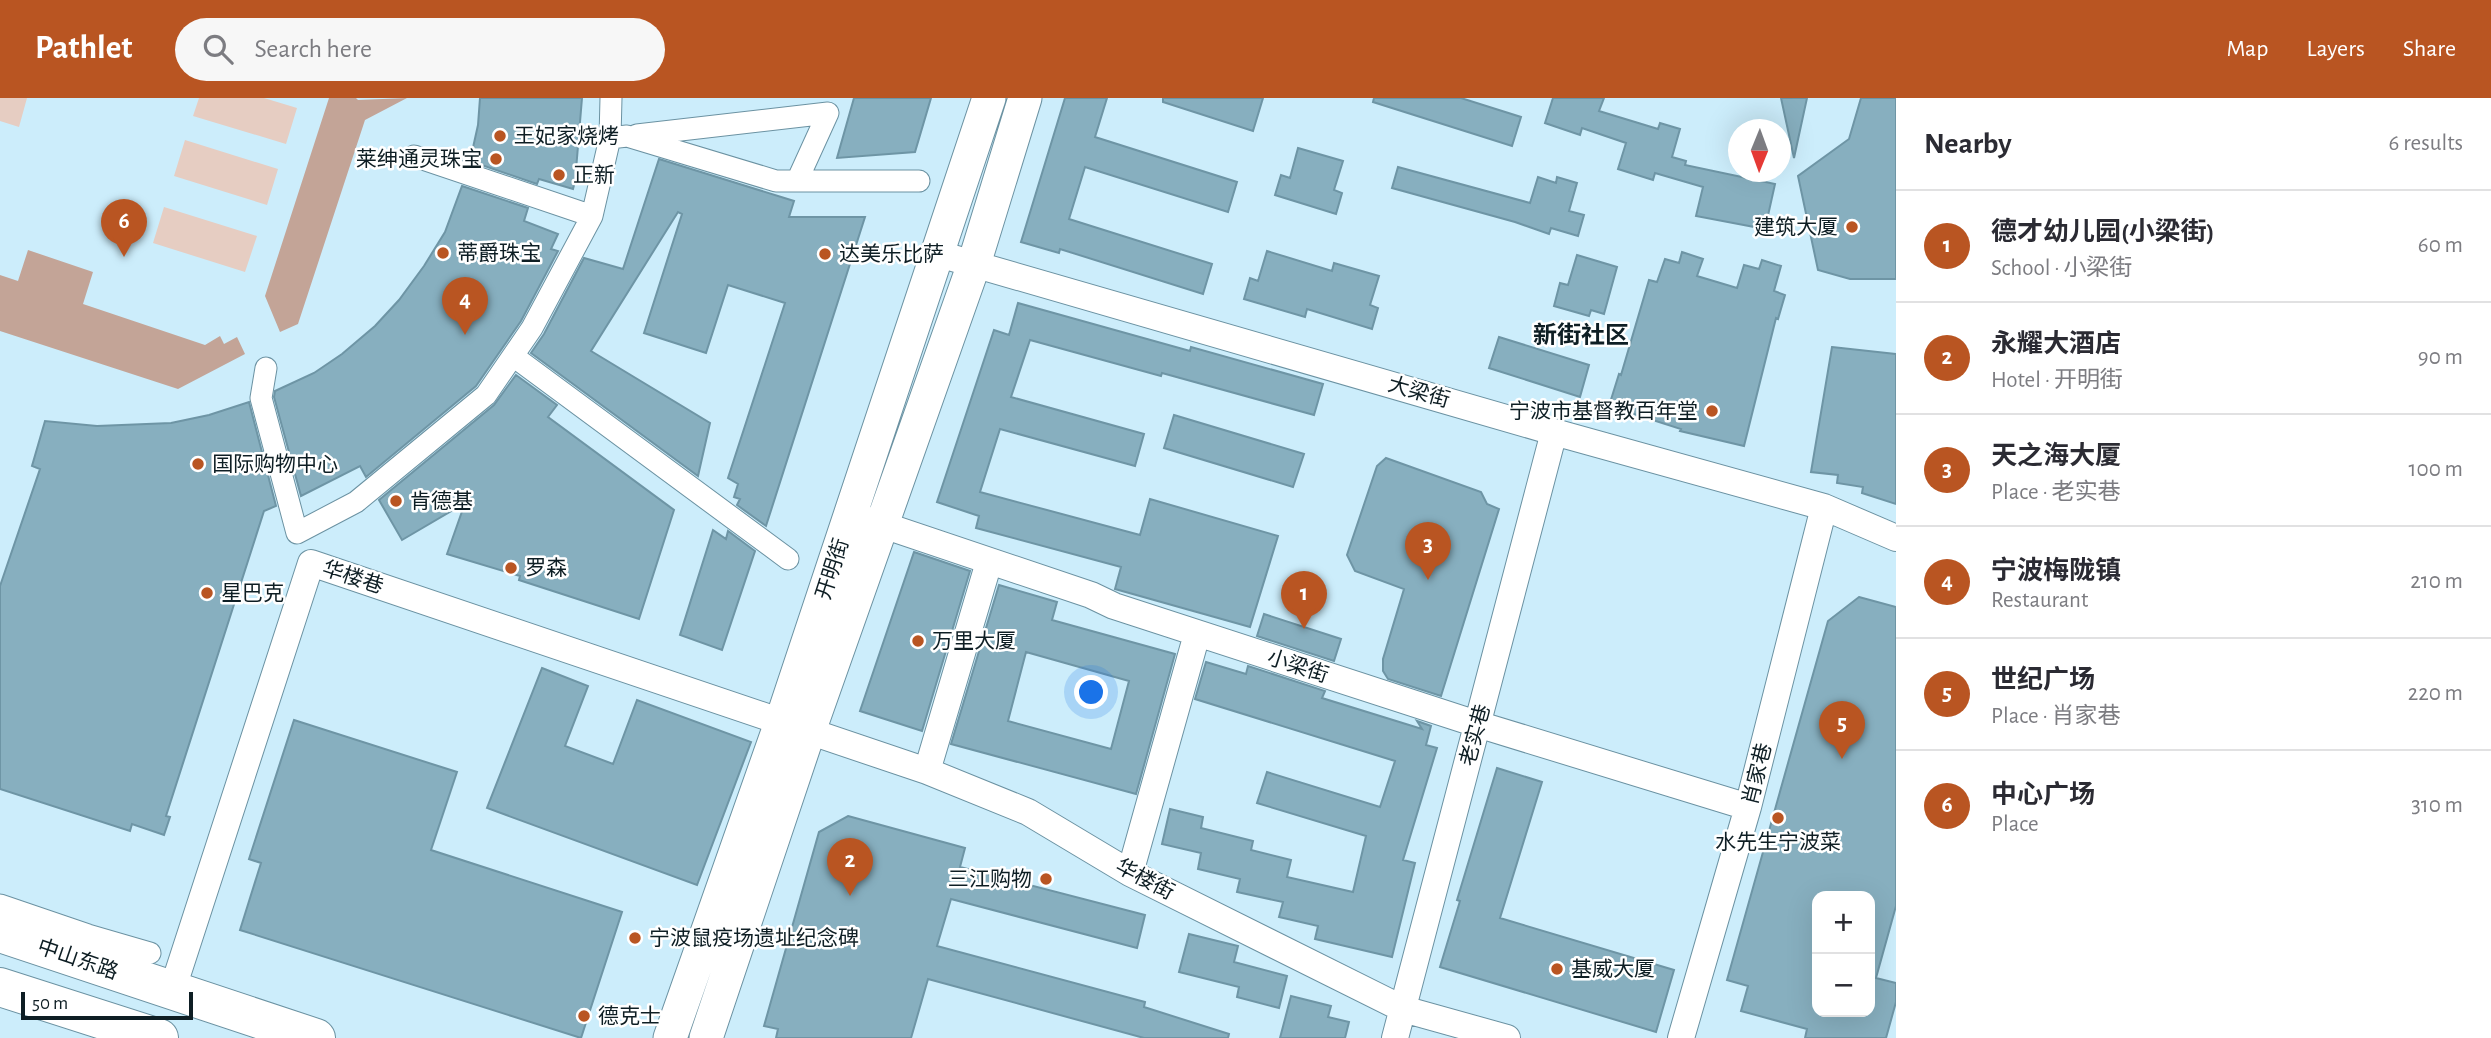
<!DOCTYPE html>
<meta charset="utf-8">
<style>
body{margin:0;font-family:"Alegreya Sans","Noto Sans SC",sans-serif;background:#f7f7f7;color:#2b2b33}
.controls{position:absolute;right:21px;bottom:21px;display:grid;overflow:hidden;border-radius:14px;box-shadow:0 7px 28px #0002}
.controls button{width:63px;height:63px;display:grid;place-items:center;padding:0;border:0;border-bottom:2px solid #e1e1e2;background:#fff;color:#2b2b33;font:35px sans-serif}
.compass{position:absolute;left:1728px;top:21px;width:63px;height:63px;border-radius:50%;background:#fff;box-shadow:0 7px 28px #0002;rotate:181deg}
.scale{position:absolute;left:21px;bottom:18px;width:172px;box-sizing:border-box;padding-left:7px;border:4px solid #0e1e24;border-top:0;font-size:19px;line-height:24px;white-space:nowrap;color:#0e1e24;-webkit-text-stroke:5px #fff;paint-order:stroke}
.you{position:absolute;left:1092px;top:595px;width:24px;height:24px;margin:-18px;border:5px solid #fff;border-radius:50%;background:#1a73e8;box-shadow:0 0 0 10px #1a73e833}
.badge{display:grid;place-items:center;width:46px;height:46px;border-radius:50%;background:#b95522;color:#fff;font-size:23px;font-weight:700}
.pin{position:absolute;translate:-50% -58px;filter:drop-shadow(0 2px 4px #0008)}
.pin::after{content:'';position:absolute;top:37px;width:24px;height:21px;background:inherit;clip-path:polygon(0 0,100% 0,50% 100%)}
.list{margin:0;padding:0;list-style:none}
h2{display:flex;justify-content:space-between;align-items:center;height:91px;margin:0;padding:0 28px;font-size:30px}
h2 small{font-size:23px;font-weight:400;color:#7c7c81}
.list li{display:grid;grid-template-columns:46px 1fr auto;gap:21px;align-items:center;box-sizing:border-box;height:112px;padding:0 28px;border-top:2px solid #e1e1e2}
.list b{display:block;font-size:26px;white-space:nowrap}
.list p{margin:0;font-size:23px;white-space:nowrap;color:#7c7c81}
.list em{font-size:23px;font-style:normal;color:#7c7c81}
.icon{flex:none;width:38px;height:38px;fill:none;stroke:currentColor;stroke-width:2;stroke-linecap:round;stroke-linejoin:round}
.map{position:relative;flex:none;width:1896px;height:940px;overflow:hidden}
header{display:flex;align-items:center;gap:42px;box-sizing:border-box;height:98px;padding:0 35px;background:#b95522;color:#fff}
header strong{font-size:33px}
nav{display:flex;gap:38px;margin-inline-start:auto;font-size:24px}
.search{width:490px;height:63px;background:#f7f7f7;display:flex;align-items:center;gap:18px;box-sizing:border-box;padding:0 24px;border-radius:38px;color:#7c7c81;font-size:26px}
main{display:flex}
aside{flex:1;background:#fff}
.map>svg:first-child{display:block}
</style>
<header>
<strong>Pathlet</strong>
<div class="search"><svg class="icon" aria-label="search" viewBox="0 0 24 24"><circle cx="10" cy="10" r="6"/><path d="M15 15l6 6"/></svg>Search here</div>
<nav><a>Map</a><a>Layers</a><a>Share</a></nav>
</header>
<main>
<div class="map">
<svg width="1896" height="940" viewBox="0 0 1896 940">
<rect width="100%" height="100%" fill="#ccedfb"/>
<path fill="#e6cdc2" d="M 0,0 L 27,0 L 19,29 L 0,23 Z
M 199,0 L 264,0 L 297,10 L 286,46 L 193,18 Z
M 185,42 L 278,71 L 267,107 L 174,78 Z
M 164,109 L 257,138 L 245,174 L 153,145 Z"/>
<path fill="#c3a497" d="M 329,0 L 356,0 L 358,2 L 407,0 L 365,22 L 298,226 L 280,234 L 265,198 Z
M 28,152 L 93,174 L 83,206 L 205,247 L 220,238 L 224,246 L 237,239 L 245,256 L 178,291 L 0,233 L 0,177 L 18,183 Z"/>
<path fill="#87afbf" stroke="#6e95a5" stroke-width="2" fill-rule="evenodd" d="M 480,0 L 582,0 L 576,72 L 578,72 L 573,91 L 539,81 L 537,86 L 470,63 L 478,27 Z
M 854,0 L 931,0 L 915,54 L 837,60 Z
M 1065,0 L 1107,0 L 1095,39 L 1237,84 L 1228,114 L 1085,69 L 1069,121 L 1212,166 L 1203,196 L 1060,151 L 1059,155 L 1021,144 Z
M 1163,0 L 1263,0 L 1253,33 L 1163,4 Z
M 1374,0 L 1461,0 L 1521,19 L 1512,48 L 1373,4 Z
M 1553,0 L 1604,0 L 1599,13 L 1658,31 L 1660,25 L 1680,31 L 1672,59 L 1686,63 L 1685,67 L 1775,86 L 1765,131 L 1696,118 L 1703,89 L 1655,75 L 1653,82 L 1618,71 L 1626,45 L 1582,30 L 1580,37 L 1545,25 Z
M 1781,0 L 1807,0 L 1794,60 Z
M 1861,0 L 1896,0 L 1896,181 L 1850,181 L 1818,172 L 1798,78 L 1849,41 Z
M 1298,50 L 1343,63 L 1334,92 L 1342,95 L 1336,116 L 1275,97 L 1281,77 L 1290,80 Z
M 659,61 L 794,103 L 789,119 L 865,119 L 766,428 L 737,407 L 740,401 L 734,399 L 738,386 L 728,380 L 785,205 L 728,187 L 706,255 L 644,235 L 682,116 L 678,114 L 591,253 L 710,325 L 698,378 L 531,255 L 544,236 L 584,160 L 623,171 Z
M 1398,69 L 1530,105 L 1538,79 L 1556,85 L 1557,79 L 1577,85 L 1569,113 L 1584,117 L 1578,138 L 1551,130 L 1549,136 L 1515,124 L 1392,90 Z
M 462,88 L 528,110 L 524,123 L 558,136 L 551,151 L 558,153 L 521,223 L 476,288 L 366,379 L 360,368 L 301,398 L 274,299 L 275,293 L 314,275 L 342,256 L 375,228 L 399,202 L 424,168 L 445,134 Z
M 1267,153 L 1332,173 L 1334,165 L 1379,178 L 1370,207 L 1378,210 L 1372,231 L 1307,211 L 1305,219 L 1244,201 L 1250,180 L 1258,183 Z
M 1682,154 L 1703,161 L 1697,178 L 1737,190 L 1744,167 L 1759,171 L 1762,162 L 1781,168 L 1774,193 L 1785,197 L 1778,221 L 1776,220 L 1744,348 L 1680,333 L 1681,331 L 1609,308 L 1619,276 L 1621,277 L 1649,182 L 1657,184 L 1665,161 L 1679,165 Z
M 1577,157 L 1617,169 L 1604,216 L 1591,212 L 1589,218 L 1554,208 L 1560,185 L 1568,187 Z
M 1018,205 L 1190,253 L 1191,249 L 1323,286 L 1314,317 L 1162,275 L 1161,278 L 1030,242 L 1011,299 L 1144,336 L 1135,368 L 1000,331 L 980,394 L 1140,437 L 1150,401 L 1278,438 L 1250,529 L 1115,491 L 1121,469 L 976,430 L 979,418 L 937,404 L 994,232 L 1009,237 Z
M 1499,239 L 1589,267 L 1580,299 L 1489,270 Z
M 1832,249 L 1896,256 L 1896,406 L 1862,395 L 1863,389 L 1837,385 L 1838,377 L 1811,374 Z
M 516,277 L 557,307 L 548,319 L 674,412 L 639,521 L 519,482 L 520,478 L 447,456 L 465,405 L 402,442 L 379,402 L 494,307 Z
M 249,304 L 276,408 L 264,413 L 166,718 L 170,719 L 164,737 L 132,726 L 130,733 L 0,691 L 0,488 L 40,371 L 32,368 L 45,323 L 97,328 L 171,325 L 209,317 Z
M 1174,317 L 1304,356 L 1293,389 L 1164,350 Z
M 1386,360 L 1481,394 L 1487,406 L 1499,411 L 1441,598 L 1388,581 L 1383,573 L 1383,561 L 1404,491 L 1355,473 L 1347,457 L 1377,368 Z
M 713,432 L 726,441 L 728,433 L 755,453 L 722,552 L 680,537 Z
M 914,454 L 970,473 L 922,633 L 860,613 Z
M 999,487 L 1057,504 L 1052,522 L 1175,556 L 1136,696 L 951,646 ZM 1026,554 L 1129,583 L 1111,651 L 1008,623 Z
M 1859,499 L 1896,509 L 1896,808 L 1876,880 L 1896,885 L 1896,904 L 1886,940 L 1805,940 L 1807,931 L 1741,913 L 1748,888 L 1727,882 L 1828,523 ZM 1817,798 L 1870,798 L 1870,914 L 1817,914 Z
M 1264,516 L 1341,541 L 1334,563 L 1257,538 Z
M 1206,564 L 1246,576 L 1248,568 L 1325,593 L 1322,600 L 1422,631 L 1417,623 L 1431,628 L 1426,647 L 1437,650 L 1403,762 L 1415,765 L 1392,859 L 1315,841 L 1318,828 L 1279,819 L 1283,804 L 1237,794 L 1240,781 L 1198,771 L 1201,755 L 1162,746 L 1170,711 L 1203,719 L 1201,730 L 1253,743 L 1251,752 L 1291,762 L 1287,779 L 1353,794 L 1366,738 L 1257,705 L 1267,674 L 1380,709 L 1395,663 L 1195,601 Z
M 542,570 L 588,588 L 565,648 L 613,666 L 637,602 L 751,644 L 697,787 L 487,710 Z
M 294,622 L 457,674 L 431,752 L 622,814 L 581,940 L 240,832 L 261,765 L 249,761 Z
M 1497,670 L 1542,684 L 1500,820 L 1674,872 L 1656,934 L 1440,869 L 1460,803 L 1457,802 Z
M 848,718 L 965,750 L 960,769 L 1145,817 L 1137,850 L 951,801 L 937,848 L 1145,904 L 1144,909 L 1229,936 L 1228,940 L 1144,940 L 928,881 L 911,940 L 776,940 L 778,931 L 764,928 L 819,734 Z
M 1189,836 L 1238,848 L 1234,864 L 1287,878 L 1279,910 L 1237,899 L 1239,889 L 1179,874 Z
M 1291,898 L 1331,908 L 1328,919 L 1349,924 L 1345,940 L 1280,940 Z"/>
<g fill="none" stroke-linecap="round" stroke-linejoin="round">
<defs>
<path id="pedestrian" d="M 637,37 L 828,15 L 797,83
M 610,40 L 627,38 L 776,83 L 919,83
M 414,58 L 592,118
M 513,258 L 788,461
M 266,270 L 261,300 L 297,435 L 356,404 L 486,297 L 532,230 L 592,118 L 610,40 L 611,0
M 0,807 L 88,837 L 150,855"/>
<path id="minor" d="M 939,156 L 1554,334 L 1824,409 L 1896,440
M 865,421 L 1091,497 L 1114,508 L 1477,626 L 1748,709
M 927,673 L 989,464
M 1130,775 L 1197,536
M 172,893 L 311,465 L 927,673 L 1028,714 L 1130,775 L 1403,911 L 1507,940
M 1395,940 L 1554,334
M 1681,940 L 1748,709 L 1824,409"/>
<path id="tertiary" d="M 670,940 L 782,622 L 989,0
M 706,940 L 809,633 L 974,166 L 1025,0"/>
<path id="primary" d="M 0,835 L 316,940
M 0,889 L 159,940"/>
</defs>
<use href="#pedestrian" stroke="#6b92a2" stroke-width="23"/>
<use href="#minor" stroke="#6b92a2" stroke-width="28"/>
<use href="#tertiary" stroke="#6b92a2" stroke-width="35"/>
<use href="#primary" stroke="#6b92a2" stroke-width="40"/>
<use href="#pedestrian" stroke="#fff" stroke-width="21"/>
<use href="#minor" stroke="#fff" stroke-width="26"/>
<use href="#tertiary" stroke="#fff" stroke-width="33"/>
<use href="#primary" stroke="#fff" stroke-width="38"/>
</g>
<g fill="#b95522" stroke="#fff" stroke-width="2.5">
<circle cx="500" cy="38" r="7"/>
<circle cx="496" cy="61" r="7"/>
<circle cx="559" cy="77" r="7"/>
<circle cx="1852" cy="129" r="7"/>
<circle cx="443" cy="155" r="7"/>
<circle cx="825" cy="156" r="7"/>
<circle cx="1712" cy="313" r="7"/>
<circle cx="198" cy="366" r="7"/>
<circle cx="396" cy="403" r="7"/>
<circle cx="511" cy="470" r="7"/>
<circle cx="207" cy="495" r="7"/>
<circle cx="918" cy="543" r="7"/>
<circle cx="1778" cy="720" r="7"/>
<circle cx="1046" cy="781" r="7"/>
<circle cx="635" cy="840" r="7"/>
<circle cx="1557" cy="871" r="7"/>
<circle cx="584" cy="918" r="7"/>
</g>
<g text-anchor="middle" stroke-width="5" stroke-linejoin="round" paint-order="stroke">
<g font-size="21" fill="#0e1e24" stroke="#fff" text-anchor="start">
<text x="514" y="45">王妃家烧烤</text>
<text x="482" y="68" text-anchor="end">莱绅通灵珠宝</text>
<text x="573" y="84">正新</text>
<text x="1838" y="136" text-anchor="end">建筑大厦</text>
<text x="457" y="162">蒂爵珠宝</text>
<text x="839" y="163">达美乐比萨</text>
<text x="1698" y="320" text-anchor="end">宁波市基督教百年堂</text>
<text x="212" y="373">国际购物中心</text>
<text x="410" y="410">肯德基</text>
<text x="525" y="477">罗森</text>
<text x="221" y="502">星巴克</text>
<text x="932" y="550">万里大厦</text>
<text x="1778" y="751" text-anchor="middle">水先生宁波菜</text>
<text x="1032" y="788" text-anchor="end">三江购物</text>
<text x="649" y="847">宁波鼠疫场遗址纪念碑</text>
<text x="1571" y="878">基威大厦</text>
<text x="598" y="925">德克士</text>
</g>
<g font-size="21" fill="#0e1e24" stroke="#fff">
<text transform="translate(1419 294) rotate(16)" y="7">大梁街</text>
<text transform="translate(832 471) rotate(-72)" y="7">开明街</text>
<text transform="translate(353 479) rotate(18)" y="7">华楼巷</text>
<text transform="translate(1298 568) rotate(18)" y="7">小梁街</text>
<text transform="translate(1475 637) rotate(-75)" y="7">老实巷</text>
<text transform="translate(1757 676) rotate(-76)" y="7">肖家巷</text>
<text transform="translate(1145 781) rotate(28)" y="7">华楼街</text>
<text transform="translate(78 861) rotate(19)" y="7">中山东路</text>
</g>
<g font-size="24" font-weight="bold" fill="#0e1e24" stroke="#fff">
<text x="1581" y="245">新街社区</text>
</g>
</g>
</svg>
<div class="controls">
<button>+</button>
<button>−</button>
</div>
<svg class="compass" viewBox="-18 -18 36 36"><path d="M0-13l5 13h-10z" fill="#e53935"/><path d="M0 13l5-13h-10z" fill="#7c7c81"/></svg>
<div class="scale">50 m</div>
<div class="you"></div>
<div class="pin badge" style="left:1304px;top:531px">1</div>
<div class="pin badge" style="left:850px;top:798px">2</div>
<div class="pin badge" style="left:1428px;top:482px">3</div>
<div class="pin badge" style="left:465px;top:237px">4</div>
<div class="pin badge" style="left:1842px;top:661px">5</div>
<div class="pin badge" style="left:124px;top:159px">6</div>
</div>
<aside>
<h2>Nearby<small>6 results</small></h2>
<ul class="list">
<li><span class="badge">1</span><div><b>德才幼儿园(小梁街)</b><p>School · 小梁街</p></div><em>60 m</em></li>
<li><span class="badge">2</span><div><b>永耀大酒店</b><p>Hotel · 开明街</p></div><em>90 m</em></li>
<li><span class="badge">3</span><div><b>天之海大厦</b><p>Place · 老实巷</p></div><em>100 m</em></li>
<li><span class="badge">4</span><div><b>宁波梅陇镇</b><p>Restaurant</p></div><em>210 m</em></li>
<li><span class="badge">5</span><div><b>世纪广场</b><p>Place · 肖家巷</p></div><em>220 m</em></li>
<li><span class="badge">6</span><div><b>中心广场</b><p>Place</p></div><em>310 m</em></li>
</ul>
</aside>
</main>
